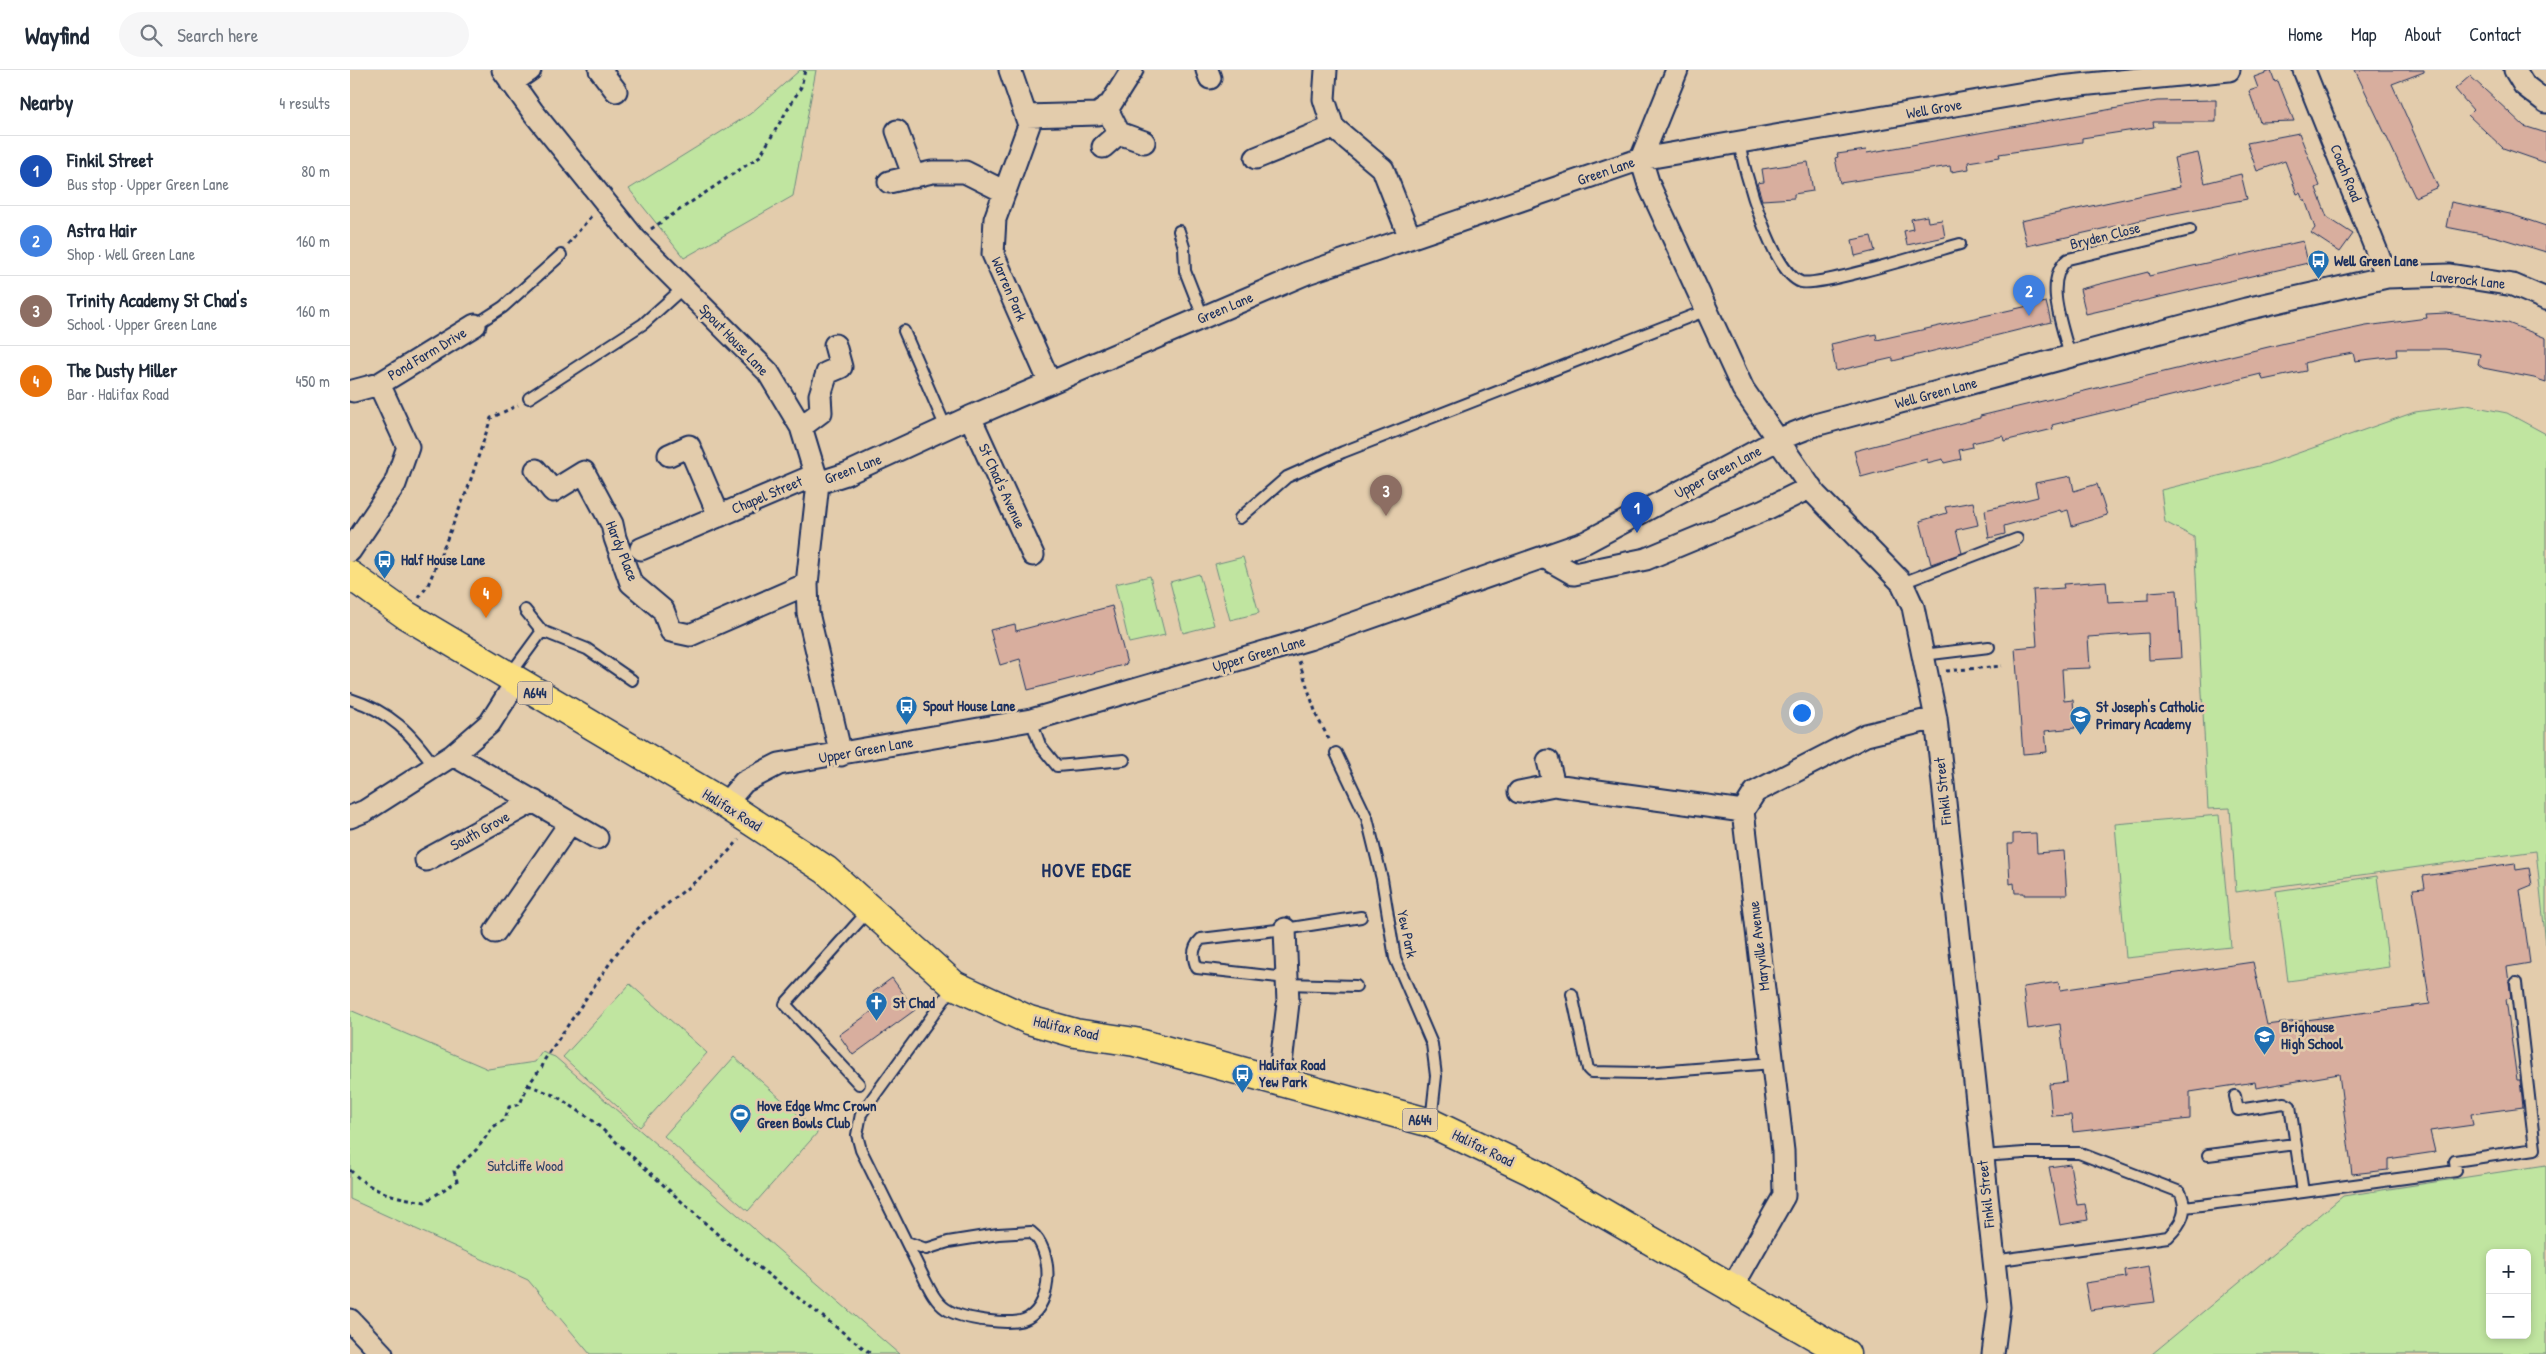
<!DOCTYPE html>
<meta charset="utf-8">
<style>
body{margin:0;font-family:"Patrick Hand",sans-serif;background:#f6f6f7;color:#1f2937}
.controls{position:absolute;right:15px;bottom:15px;display:grid;overflow:hidden;border-radius:8px;box-shadow:0 2px 8px #0003}
.controls button{width:45px;height:45px;display:grid;place-items:center;padding:0;border:0;border-bottom:1px solid #e0e1e3;background:#fff;color:#1f2937;font:25px sans-serif}
.you{position:absolute;left:1451px;top:642px;width:18px;height:18px;margin:-12px;border:4px solid #fff;border-radius:50%;background:#1a73e8;box-shadow:0 0 0 8px #1a73e833}
.badge{display:grid;place-items:center;width:32px;height:32px;border-radius:50%;background:#1f6fb2;color:#fff;font-size:16px;font-weight:700}
.pin{position:absolute;translate:-50% -41px;filter:drop-shadow(0 1px 2px #0008)}
.pin::after{content:'';position:absolute;top:26px;width:18px;height:15px;background:inherit;clip-path:polygon(0 0,100% 0,50% 100%)}
.list{margin:0;padding:0;list-style:none}
h2{display:flex;justify-content:space-between;align-items:center;height:65px;margin:0;padding:0 20px;font-size:21px}
h2 small{font-size:16px;font-weight:400;color:#747a83}
.list li{display:grid;grid-template-columns:32px 1fr auto;gap:15px;align-items:center;box-sizing:border-box;height:70px;padding:0 20px;border-top:1px solid #e0e1e3}
.list b{display:block;font-size:19px;white-space:nowrap}
.list p{margin:0;font-size:16px;white-space:nowrap;color:#747a83}
.list em{font-size:16px;font-style:normal;color:#747a83}
.icon{flex:none;width:28px;height:28px;fill:none;stroke:currentColor;stroke-width:2;stroke-linecap:round;stroke-linejoin:round}
.map{position:relative;flex:none;width:2196px;height:1284px;overflow:hidden}
header{display:flex;align-items:center;gap:30px;box-sizing:border-box;height:70px;padding:0 25px;background:#fff;border-bottom:1px solid #e0e1e3}
header strong{font-size:24px}
nav{display:flex;gap:28px;margin-inline-start:auto;font-size:18px}
.search{width:350px;height:45px;background:#f6f6f7;display:flex;align-items:center;gap:12px;box-sizing:border-box;padding:0 18px;border-radius:28px;color:#747a83;font-size:19px}
main{display:flex}
aside{flex:1;background:#fff}
.map>svg:first-child{display:block}
</style>
<header>
<strong>Wayfind</strong>
<div class="search"><svg class="icon" aria-label="search" viewBox="0 0 24 24"><circle cx="10" cy="10" r="6"/><path d="M15 15l6 6"/></svg>Search here</div>
<nav><a>Home</a><a>Map</a><a>About</a><a>Contact</a></nav>
</header>
<main>
<aside>
<h2>Nearby<small>4 results</small></h2>
<ul class="list">
<li><span class="badge" style="background:#1a4fb4">1</span><div><b>Finkil Street</b><p>Bus stop · Upper Green Lane</p></div><em>80 m</em></li>
<li><span class="badge" style="background:#3f7fe0">2</span><div><b>Astra Hair</b><p>Shop · Well Green Lane</p></div><em>160 m</em></li>
<li><span class="badge" style="background:#8d6e63">3</span><div><b>Trinity Academy St Chad's</b><p>School · Upper Green Lane</p></div><em>160 m</em></li>
<li><span class="badge" style="background:#e8710a">4</span><div><b>The Dusty Miller</b><p>Bar · Halifax Road</p></div><em>450 m</em></li>
</ul>
</aside>
<div class="map">
<svg width="2196" height="1284" viewBox="0 0 2196 1284">
<rect width="100%" height="100%" fill="#e3ccac"/>
<filter id="ink" filterUnits="userSpaceOnUse"><feTurbulence type="fractalNoise" baseFrequency=".02" numOctaves="2"/><feDisplacementMap in="SourceGraphic" scale="10" xChannelSelector="R" yChannelSelector="G"/><feConvolveMatrix kernelMatrix="1 2 1 2 8 2 1 2 1" color-interpolation-filters="sRGB"/></filter>
<g filter="url(#ink)">
<path fill="#c0e5a0" stroke="#6e8a7f" fill-rule="evenodd" d="M 450,0 L 466,0 L 443,126 L 334,188 L 279,119 L 400,44 Z
M 2117,335 L 2157,343 L 2196,364 L 2196,874 L 2186,781 L 1886,822 L 1880,738 L 1858,739 L 1844,467 L 1815,452 L 1811,420 L 1917,394 L 2065,342 Z
M 893,487 L 909,543 L 880,550 L 865,494 Z
M 849,504 L 864,555 L 833,563 L 820,512 Z
M 800,506 L 815,565 L 779,573 L 765,514 Z
M 1869,745 L 1881,877 L 1776,888 L 1765,754 Z
M 2027,806 L 2039,897 L 1938,911 L 1926,821 Z
M 280,914 L 357,983 L 290,1057 L 213,987 Z
M 0,940 L 138,999 L 185,992 L 192,982 L 205,987 L 549,1284 L 240,1284 L 178,1210 L 0,1129 Z
M 384,987 L 468,1062 L 398,1141 L 314,1066 Z
M 2196,1095 L 2196,1284 L 1802,1284 L 1993,1126 ZM 2140,1183 L 2177,1183 L 2177,1265 L 2140,1265 Z"/>
<path fill="#d8ae9e" stroke="#1b2f5e" d="M 2005,0 L 2074,0 L 2074,2 L 2042,14 L 2088,117 L 2065,127 Z
M 1921,1 L 1925,12 L 1928,11 L 1944,51 L 1910,52 L 1899,21 L 1908,18 L 1904,7 Z
M 2120,6 L 2174,56 L 2196,63 L 2196,93 L 2153,78 L 2118,45 L 2123,40 L 2105,19 Z
M 1866,30 L 1866,52 L 1803,52 L 1804,57 L 1732,68 L 1732,72 L 1649,84 L 1650,87 L 1618,92 L 1619,99 L 1601,102 L 1600,96 L 1490,113 L 1485,88 L 1488,87 L 1487,84 L 1516,80 L 1517,83 L 1807,31 Z
M 1949,63 L 1970,116 L 1966,118 L 1977,147 L 2003,164 L 1990,182 L 1961,163 L 1965,158 L 1955,130 L 1953,130 L 1950,123 L 1947,124 L 1935,91 L 1907,101 L 1897,73 Z
M 1848,83 L 1855,113 L 1891,104 L 1897,129 L 1805,147 L 1677,176 L 1671,151 L 1830,117 L 1824,88 Z
M 1458,92 L 1463,121 L 1444,124 L 1444,128 L 1412,130 L 1407,113 L 1414,112 L 1412,99 Z
M 2101,132 L 2160,144 L 2196,156 L 2196,182 L 2147,167 L 2096,157 Z
M 1577,146 L 1578,152 L 1592,150 L 1595,167 L 1557,175 L 1554,161 L 1563,159 L 1561,149 Z
M 1521,166 L 1525,181 L 1505,186 L 1502,170 Z
M 1953,171 L 1958,193 L 1736,244 L 1730,219 L 1798,202 L 1799,206 Z
M 1696,232 L 1701,252 L 1543,291 L 1543,288 L 1486,301 L 1481,274 L 1526,264 L 1527,270 Z
M 2097,243 L 2158,253 L 2196,268 L 2196,312 L 2184,308 L 2133,298 L 2128,294 L 2130,284 L 2095,279 L 2046,279 L 2047,286 L 2005,291 L 2003,283 L 1969,289 L 1955,293 L 1956,301 L 1913,310 L 1911,304 L 1710,353 L 1702,355 L 1703,359 L 1654,371 L 1653,366 L 1622,373 L 1623,377 L 1609,380 L 1611,389 L 1594,393 L 1593,389 L 1577,393 L 1577,389 L 1511,407 L 1504,381 L 1630,348 L 1630,346 L 1935,273 L 2016,256 L 2077,248 L 2076,244 Z
M 1721,406 L 1724,421 L 1747,414 L 1757,445 L 1722,456 L 1718,440 L 1711,442 L 1710,440 L 1654,456 L 1655,464 L 1639,468 L 1635,440 L 1688,427 L 1685,413 Z
M 1623,432 L 1628,455 L 1606,460 L 1612,483 L 1581,494 L 1570,451 L 1597,443 L 1595,437 Z
M 1756,511 L 1758,532 L 1799,530 L 1799,522 L 1827,520 L 1831,588 L 1799,590 L 1798,563 L 1738,567 L 1740,598 L 1712,599 L 1714,631 L 1723,630 L 1725,658 L 1695,661 L 1697,682 L 1673,684 L 1665,578 L 1687,576 L 1683,520 L 1714,518 L 1713,514 Z
M 762,536 L 777,594 L 678,620 L 670,589 L 650,595 L 640,560 L 665,554 L 666,561 Z
M 1686,763 L 1687,783 L 1714,781 L 1717,825 L 1674,825 L 1674,823 L 1665,823 L 1664,813 L 1660,814 L 1658,774 L 1663,774 L 1663,764 Z
M 2165,793 L 2166,800 L 2179,798 L 2182,815 L 2170,820 L 2180,893 L 2157,897 L 2161,928 L 2156,929 L 2167,1010 L 2170,1010 L 2173,1037 L 2121,1044 L 2123,1055 L 2080,1061 L 2085,1082 L 2038,1089 L 2038,1100 L 2002,1104 L 1989,1004 L 1906,1018 L 1905,1012 L 1840,1022 L 1840,1049 L 1723,1062 L 1721,1045 L 1702,1046 L 1699,1014 L 1717,1012 L 1710,954 L 1678,959 L 1673,917 L 1709,912 L 1710,920 L 1903,892 L 1917,955 L 2080,934 L 2063,819 L 2075,818 L 2073,806 Z
M 542,908 L 565,940 L 503,985 L 489,965 L 532,934 L 523,922 Z
M 1720,1094 L 1727,1135 L 1735,1134 L 1738,1150 L 1710,1155 L 1699,1097 Z
M 1799,1196 L 1805,1232 L 1740,1240 L 1735,1213 L 1776,1207 L 1775,1200 Z"/>
<g fill="none" stroke-linecap="round" stroke-linejoin="round">
<defs>
<path id="service" d="M 1389,72 C 1394,101 1422,203 1451,212 C 1469,217 1585,181 1610,174
M 829,161 L 834,177 L 835,201 L 853,247
M 125,255 L 153,237 L 211,185
M 554,261 L 596,358
M 1720,287 C 1714,259 1692,210 1718,189 L 1840,160
M 179,328 L 293,254 L 333,218
M 890,448 L 937,407 L 993,382 L 1357,240
M 1552,513 L 1667,469
M 175,540 L 192,561
M 1573,585 L 1639,577
M 159,606 L 192,561 L 237,579 L 282,610
M 0,629 C 41,642 61,663 85,697
M 681,650 L 690,675 L 707,696 L 774,690
M 986,683 L 1017,748 L 1032,809 L 1045,888 L 1082,974 L 1086,1006 L 1081,1052
M 937,908 L 847,898 C 842,887 842,878 851,869 L 935,859 L 1011,847
M 937,914 L 1006,916
M 1222,924 L 1238,999 L 1241,1002 L 1294,1003 L 1423,993
M 509,1014 L 435,934 L 519,840
M 1858,1085 L 1945,1074
M 1632,1086 L 1674,1083 L 1729,1083 L 1830,1122 C 1839,1141 1832,1153 1818,1167 L 1643,1191
M 1953,1122 L 2106,1101 L 2105,1091 L 2185,1079 L 2166,913
M 1835,1137 L 1953,1122 L 1940,1036 L 1934,1033 L 1888,1040 L 1885,1026
M 557,1172 L 576,1179 L 598,1172 L 648,1164 L 681,1162 C 703,1179 704,1233 678,1248 C 663,1257 611,1249 596,1239 C 585,1232 578,1216 572,1204 L 511,1080 L 507,1065 L 511,1044 L 604,916"/>
<path id="minor" d="M 153,0 L 183,42 L 285,169 L 418,302 L 451,357 L 468,413 L 457,514 L 458,543 L 491,685
M 250,0 L 266,21
M 660,0 L 679,55 L 645,149 L 643,184 L 700,313
M 857,0 L 860,8
M 976,0 L 974,29 L 983,57 L 1033,99 L 1060,168
M 1954,0 L 2037,207
M 2165,0 L 2174,15 L 2196,32
M 161,13 L 180,0
M 756,37 L 769,63 L 794,72
M 676,46 L 748,44 L 760,35 L 782,0
M 547,61 L 564,107
M 753,77 L 769,63
M 906,88 L 983,57
M 1291,89 L 1299,115 L 1393,319 L 1465,424 L 1552,513 L 1563,537 L 1586,648 L 1649,1237 L 1643,1284
M 1291,89 L 1327,0
M 539,112 L 582,102 L 615,102 L 655,122
M 3,321 L 29,314
M 620,347 L 683,485
M 451,357 L 471,342 L 470,325 L 477,303 L 491,297 L 485,275
M 319,385 L 339,376 L 369,446
M 186,400 L 203,421 L 234,402 L 262,454 L 265,468 L 281,513 L 313,540 L 321,561 L 340,565 L 457,514
M 468,413 L 496,404 L 620,347 L 957,203 L 1291,89 L 1710,17 L 1879,0
M 291,479 L 465,405
M 0,481 L 45,414 L 58,377 L 29,314 L 125,255
M 1194,487 L 1224,504 L 1296,489 L 1414,440 L 1461,417
M 103,685 L 247,768
M 1198,691 L 1204,715
M 1169,722 L 1204,715 L 1393,741
M 375,734 L 394,712 L 429,694 L 681,650 L 959,569 L 1236,472 L 1427,370 L 1465,355 L 1896,239 L 2037,207 L 2100,205 L 2163,215 L 2196,229
M 0,747 L 15,741 L 103,685 L 140,653 L 166,612
M 76,790 L 184,731
M 145,862 L 220,753
M 929,1011 L 938,933 L 935,859
M 1383,1216 L 1434,1126 L 1433,1081 L 1393,741 L 1405,722 L 1516,665 L 1586,648
M 0,1250 L 32,1284"/>
<path id="primary" d="M 0,505 L 56,545 L 375,734 L 476,800 L 604,915 L 679,950 L 725,963 L 785,972 L 1081,1053 L 1181,1101 L 1496,1284"/>
</defs>
<use href="#service" stroke="#1b2f5e" stroke-width="14"/>
<use href="#minor" stroke="#1b2f5e" stroke-width="25"/>
<use href="#primary" stroke="#1b2f5e" stroke-width="31"/>
<path stroke="#1b2f5e" stroke-width="3" stroke-dasharray="4 4" stroke-linecap="butt" d="M 301,159 L 410,86 L 451,17 L 455,0
M 218,174 L 242,145
M 69,528 L 78,515 L 118,418 L 141,348 L 168,335
M 949,591 L 967,647 L 980,671
M 1596,601 L 1652,596
M 178,1015 L 206,1026 L 241,1049 L 376,1172 L 521,1284
M 0,1100 C 24,1124 43,1126 75,1132 L 107,1111 L 104,1101 L 127,1079 L 143,1057 L 155,1049 L 159,1037 L 170,1034 L 178,1015 L 192,997 L 195,989 L 266,884 L 291,855 L 366,795 L 389,770"/>
<use href="#service" stroke="#e3ccac" stroke-width="10"/>
<use href="#minor" stroke="#e3ccac" stroke-width="21"/>
<use href="#primary" stroke="#fbe080" stroke-width="28"/>
</g>
</g>
<defs>
<symbol id="bus-pin" viewBox="-11 -11 22 30"><path d="M0 17L-7.5 6A9.5 9.5 0 1 1 7.5 6Z" fill="#1f6fb2" stroke="#e3ccac"/><path d="M-5-6H5V4H4V6H2V4H-2V6H-4V4H-5ZM-3.5-4V0h7V-4ZM-3.5 1.2v1.5H-2V1.2ZM2 1.2v1.5H3.5V1.2Z" fill="#fff"/></symbol>
<symbol id="school-pin" viewBox="-11 -11 22 30"><path d="M0 17L-7.5 6A9.5 9.5 0 1 1 7.5 6Z" fill="#1f6fb2" stroke="#e3ccac"/><path d="M0-5L7-2L0 1L-7-2ZM-4 1L0 2.5L4 1V4Q0 6-4 4Z" fill="#fff"/></symbol>
<symbol id="church-pin" viewBox="-11 -11 22 30"><path d="M0 17L-7.5 6A9.5 9.5 0 1 1 7.5 6Z" fill="#1f6fb2" stroke="#e3ccac"/><path d="M-1.2-6h2.4v3.5h3.3v2.4h-3.3V6h-2.4V-.1h-3.3v-2.4h3.3Z" fill="#fff"/></symbol>
<symbol id="stadium-pin" viewBox="-11 -11 22 30"><path d="M0 17L-7.5 6A9.5 9.5 0 1 1 7.5 6Z" fill="#1f6fb2" stroke="#e3ccac"/><path d="M0-5a6.5 5 0 1 0 0 10a6.5 5 0 1 0 0-10ZM-3.5-1.8h7v3.6h-7Z" fill="#fff"/></symbol>
</defs>
<g fill-rule="evenodd">
<use href="#bus-pin" x="1956" y="178" width="25" height="34"/>
<use href="#bus-pin" x="22" y="478" width="25" height="34"/>
<use href="#bus-pin" x="544" y="624" width="25" height="34"/>
<use href="#school-pin" x="1718" y="634" width="25" height="34"/>
<use href="#church-pin" x="514" y="920" width="25" height="34"/>
<use href="#school-pin" x="1902" y="954" width="25" height="34"/>
<use href="#bus-pin" x="880" y="992" width="25" height="34"/>
<use href="#stadium-pin" x="378" y="1032" width="25" height="34"/>
</g>
<g text-anchor="middle" stroke-width="5" stroke-linejoin="round" paint-order="stroke">
<g fill="#e3ccac" stroke="#575e75" stroke-width="1">
<rect x="167.5" y="611.5" width="35" height="23" rx="4"/>
<rect x="1052.5" y="1038.5" width="35" height="23" rx="4"/>
</g>
<g font-size="14" font-weight="bold" fill="#1b2f5e">
<text x="185" y="628">A644</text>
<text x="1070" y="1055">A644</text>
</g>
<g font-size="15" fill="#1b2f5e" stroke="#e3ccac">
<text transform="translate(1584 39) rotate(-10)" y="5">Well Grove</text>
<text transform="translate(1256 101) rotate(-19)" y="5">Green Lane</text>
<text transform="translate(1996 103) rotate(68)" y="5">Coach Road</text>
<text transform="translate(1755 166) rotate(-14)" y="5">Bryden Close</text>
<text transform="translate(2118 210) rotate(6)" y="5">Laverock Lane</text>
<text transform="translate(659 219) rotate(67)" y="5">Warren Park</text>
<text transform="translate(875 238) rotate(-23)" y="5">Green Lane</text>
<text transform="translate(384 270) rotate(46)" y="5">Spout House Lane</text>
<text transform="translate(77 284) rotate(-31)" y="5">Pond Farm Drive</text>
<text transform="translate(1586 323) rotate(-15)" y="5">Well Green Lane</text>
<text transform="translate(503 399) rotate(-21)" y="5">Green Lane</text>
<text transform="translate(1368 402) rotate(-28)" y="5">Upper Green Lane</text>
<text transform="translate(652 416) rotate(65)" y="5">St Chad's Avenue</text>
<text transform="translate(417 425) rotate(-23)" y="5">Chapel Street</text>
<text transform="translate(272 481) rotate(68)" y="5">Hardy Place</text>
<text transform="translate(909 584) rotate(-16)" y="5">Upper Green Lane</text>
<text transform="translate(516 680) rotate(-10)" y="5">Upper Green Lane</text>
<text transform="translate(1593 721) rotate(-96)" y="5">Finkil Street</text>
<text transform="translate(382 740) rotate(32)" y="5">Halifax Road</text>
<text transform="translate(130 761) rotate(-29)" y="5">South Grove</text>
<text transform="translate(1057 864) rotate(78)" y="5">Yew Park</text>
<text transform="translate(1409 876) rotate(-97)" y="5">Maryville Avenue</text>
<text transform="translate(716 958) rotate(13)" y="5">Halifax Road</text>
<text transform="translate(1133 1078) rotate(26)" y="5">Halifax Road</text>
<text transform="translate(1636 1124) rotate(-96)" y="5">Finkil Street</text>
</g>
<g font-size="15" font-weight="bold" fill="#1b2f5e" stroke="#e3ccac" text-anchor="start">
<text x="1984" y="196">Well Green Lane</text>
<text x="51" y="495">Half House Lane</text>
<text x="573" y="641">Spout House Lane</text>
<text x="1746" y="642">St Joseph's Catholic<tspan x="1746" dy="17">Primary Academy</tspan></text>
<text x="543" y="938">St Chad</text>
<text x="1931" y="962">Brighouse<tspan x="1931" dy="17">High School</tspan></text>
<text x="909" y="1000">Halifax Road<tspan x="909" dy="17">Yew Park</tspan></text>
<text x="407" y="1041">Hove Edge Wmc Crown<tspan x="407" dy="17">Green Bowls Club</tspan></text>
</g>
<g font-size="15" fill="#2c4165" stroke="#e3ccac">
<text x="175" y="1101">Sutcliffe Wood</text>
</g>
<g font-size="20" font-weight="bold" letter-spacing="1" fill="#1b2f5e" stroke="#e3ccac">
<text x="737" y="807">HOVE EDGE</text>
</g>
</g>
</svg>
<div class="controls">
<button>+</button>
<button>−</button>
</div>
<div class="you"></div>
<div class="pin badge" style="left:1287px;top:463px;background:#1a4fb4">1</div>
<div class="pin badge" style="left:1679px;top:246px;background:#3f7fe0">2</div>
<div class="pin badge" style="left:1036px;top:446px;background:#8d6e63">3</div>
<div class="pin badge" style="left:136px;top:548px;background:#e8710a">4</div>
</div>
</main>
